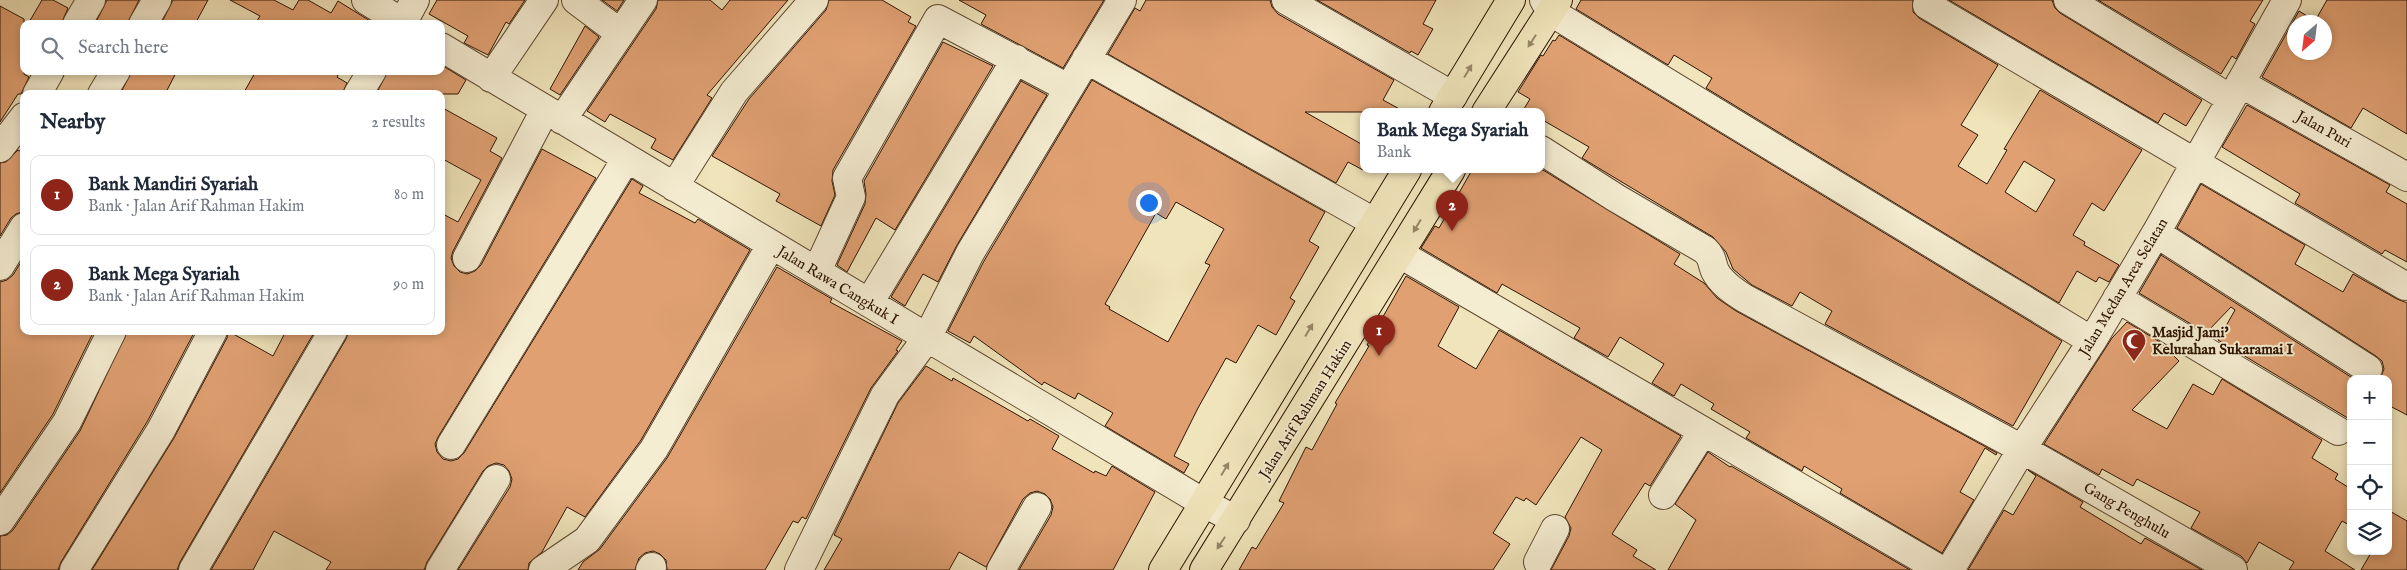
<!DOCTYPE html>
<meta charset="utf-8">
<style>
body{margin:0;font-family:"IM FELL English",serif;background:#f2f2f3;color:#1f2937}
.controls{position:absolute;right:15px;bottom:15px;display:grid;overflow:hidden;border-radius:10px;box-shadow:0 2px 8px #0003}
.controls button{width:45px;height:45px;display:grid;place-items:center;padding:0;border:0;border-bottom:1px solid #e0e1e3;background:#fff;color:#1f2937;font:25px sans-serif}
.compass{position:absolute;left:2287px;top:15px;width:45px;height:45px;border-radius:50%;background:#fff;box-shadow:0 2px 8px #0003;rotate:208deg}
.you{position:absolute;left:1148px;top:202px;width:18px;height:18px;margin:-12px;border:4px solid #fff;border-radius:50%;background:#1a73e8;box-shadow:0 0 0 8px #1a73e833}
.badge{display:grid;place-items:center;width:32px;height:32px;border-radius:50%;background:#8f2418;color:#fff;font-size:16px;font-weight:700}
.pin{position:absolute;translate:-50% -41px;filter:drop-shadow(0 1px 2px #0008)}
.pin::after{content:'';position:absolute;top:26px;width:18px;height:15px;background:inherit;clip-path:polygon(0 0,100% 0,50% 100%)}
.popup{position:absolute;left:1360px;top:108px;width:185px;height:65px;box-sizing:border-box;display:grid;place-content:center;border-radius:10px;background:#fff;filter:drop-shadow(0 1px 4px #0005);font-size:16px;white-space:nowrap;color:#747a83}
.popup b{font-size:19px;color:#1f2937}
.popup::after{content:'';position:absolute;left:50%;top:100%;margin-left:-10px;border:10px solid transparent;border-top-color:#fff}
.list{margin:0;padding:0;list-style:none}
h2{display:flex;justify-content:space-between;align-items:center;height:65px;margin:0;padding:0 20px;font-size:21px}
h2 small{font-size:16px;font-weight:400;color:#747a83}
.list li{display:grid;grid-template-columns:32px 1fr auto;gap:15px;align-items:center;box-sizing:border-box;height:80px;margin:0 10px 10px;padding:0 10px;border:1px solid #e0e1e3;border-radius:10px}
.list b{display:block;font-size:19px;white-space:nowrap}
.list p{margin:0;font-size:16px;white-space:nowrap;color:#747a83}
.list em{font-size:16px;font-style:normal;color:#747a83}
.icon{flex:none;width:28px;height:28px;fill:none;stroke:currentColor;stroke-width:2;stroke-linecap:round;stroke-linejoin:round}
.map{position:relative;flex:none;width:2407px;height:570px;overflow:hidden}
.search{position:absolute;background:#fff;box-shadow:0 2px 8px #0003;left:20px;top:20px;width:425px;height:55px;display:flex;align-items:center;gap:12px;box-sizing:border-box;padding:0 18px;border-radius:10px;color:#747a83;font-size:19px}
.panel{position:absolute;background:#fff;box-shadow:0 2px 8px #0003;left:20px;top:90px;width:425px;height:245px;border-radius:10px}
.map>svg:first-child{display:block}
</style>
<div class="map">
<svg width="2407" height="570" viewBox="0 0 2407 570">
<rect width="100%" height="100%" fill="#f0e4ba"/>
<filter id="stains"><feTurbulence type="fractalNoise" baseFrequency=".004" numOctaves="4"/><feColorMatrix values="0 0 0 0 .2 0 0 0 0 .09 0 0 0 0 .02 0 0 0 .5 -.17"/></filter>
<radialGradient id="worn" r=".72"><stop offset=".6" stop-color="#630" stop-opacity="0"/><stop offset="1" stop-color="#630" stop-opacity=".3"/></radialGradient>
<path fill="#e0a072" stroke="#2d1301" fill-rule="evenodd" d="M 42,0 L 53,0 L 68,8 L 61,24 L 28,24 Z
M 107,0 L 139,0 L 127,24 L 95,24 Z
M 173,0 L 208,0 L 195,24 L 161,24 Z
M 230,0 L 274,0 L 293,10 L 299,0 L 308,0 L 331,13 L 338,1 L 375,24 L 255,24 L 260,16 Z
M 437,0 L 525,0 L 509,24 L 506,22 L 488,55 L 464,43 L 468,36 L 429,14 Z
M 602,0 L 624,0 L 617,11 Z
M 658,0 L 710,0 L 722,10 L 730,0 L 788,0 L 707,95 L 712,98 L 673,160 L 651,148 L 656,139 L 610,114 L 605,122 L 587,111 L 656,9 Z
M 829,0 L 882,0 L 911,17 L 908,22 L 916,26 L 833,170 L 832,181 L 835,195 L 821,226 L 776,201 L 780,194 L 712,156 L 749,99 L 826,10 Z
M 959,0 L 1104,0 L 1063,68 L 981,24 L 986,15 Z
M 1146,0 L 1270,0 L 1272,7 L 1278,14 L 1394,80 L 1383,100 L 1405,112 L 1305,112 L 1363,145 L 1363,170 L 1348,162 L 1336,183 L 1108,54 L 1135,8 L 1140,11 Z
M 1317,0 L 1436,0 L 1423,24 L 1433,29 L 1418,55 L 1411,51 L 1410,53 Z
M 1581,0 L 1913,0 L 1913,12 L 1919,18 L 1998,65 L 1961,125 L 1978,135 L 1958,166 L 1987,184 L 2007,150 L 2004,149 L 2040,90 L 2142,150 L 2104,211 L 2092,203 L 2073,235 L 2085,242 L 2084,245 L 2119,265 L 2109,282 L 2099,277 L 2096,282 L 2077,271 L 2059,303 L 1706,88 L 1712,78 L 1674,55 L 1668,65 L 1576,9 ZM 2024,161 L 2055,180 L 2036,212 L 2005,192 Z
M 1949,0 L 2052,0 L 2055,8 L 2060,13 L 2202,100 L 2186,126 L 2164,113 L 2158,123 Z
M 2098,0 L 2263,0 L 2250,21 L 2255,24 L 2236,59 L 2232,56 L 2221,74 Z
M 2327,0 L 2407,0 L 2407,134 L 2363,108 L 2351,128 L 2262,77 L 2299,11 L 2315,21 ZM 2294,22 L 2324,22 L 2324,52 L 2294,52 Z
M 0,6 L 24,19 L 24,74 L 29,77 L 21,94 L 18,94 L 0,122 Z
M 585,26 L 599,37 L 560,95 L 550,89 Z
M 1559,35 L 2062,341 L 2013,426 L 1825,324 L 1832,311 L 1800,292 L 1792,306 L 1752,285 L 1733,269 L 1726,252 L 1713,237 L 1582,158 L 1589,147 L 1541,119 L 1541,112 L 1522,112 L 1530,99 L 1518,92 L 1541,55 L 1543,56 L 1553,40 L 1555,41 Z
M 943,42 L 993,66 L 895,230 L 876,218 L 847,272 L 837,265 L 865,204 L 866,194 L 864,181 Z
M 443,66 L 466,80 L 458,94 L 376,94 L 388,71 L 441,71 Z
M 132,71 L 177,71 L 165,94 L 120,94 Z
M 256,71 L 340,71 L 337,77 L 347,83 L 342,94 L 243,94 Z
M 1092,80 L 1325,212 L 1309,241 L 1319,247 L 1290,298 L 1295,301 L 1276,335 L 1258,325 L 1236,363 L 1226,358 L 1198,408 L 1174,456 L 1189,464 L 1184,473 L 1105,426 L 1113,413 L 1078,393 L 1075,399 L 1044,382 L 1042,385 L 974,336 L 970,343 L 948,331 L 984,261 ZM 1176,202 L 1224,229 L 1205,263 L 1210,265 L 1168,342 L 1109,309 L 1110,307 L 1105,304 L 1156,213 L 1166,219 Z
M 1021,81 L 1047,95 L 957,245 L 938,282 L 923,274 L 905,306 L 891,297 Z
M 2247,105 L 2390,185 L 2386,192 L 2407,204 L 2407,262 L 2385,250 L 2382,254 L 2295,203 L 2300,194 L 2222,147 Z
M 441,107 L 497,138 L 490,151 L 502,158 L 453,251 L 451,258 L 454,266 L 460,272 L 467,274 L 475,271 L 481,265 L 542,149 L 596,178 L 438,437 L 435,444 L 437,452 L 443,459 L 451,461 L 458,459 L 464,453 L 632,179 L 643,186 L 639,193 L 695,223 L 698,219 L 750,250 L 641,440 L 585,517 L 567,507 L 542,552 L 529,563 L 528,570 L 458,570 L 510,487 L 512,479 L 509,471 L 504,465 L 496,463 L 488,466 L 483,471 L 427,562 L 424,570 L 326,570 L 331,562 L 274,531 L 253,570 L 211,570 L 346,339 L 349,331 L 441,331 L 441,213 L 458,222 L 481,180 L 441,158 Z
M 18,150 L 24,153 L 24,211 L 16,214 L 11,218 L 0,236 L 0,163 L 6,162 Z
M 1472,170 L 1543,170 L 1680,254 L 1674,264 L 1704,283 L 1717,298 L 1736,311 L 1997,453 L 1996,455 L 1985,448 L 1960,492 L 1974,500 L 1942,553 L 1840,493 L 1842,489 L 1804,466 L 1802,471 L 1746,438 L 1750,432 L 1711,409 L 1714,404 L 1681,384 L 1674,396 L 1652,383 L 1664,364 L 1620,337 L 1608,357 L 1574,338 L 1580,328 L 1502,284 L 1497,293 L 1421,248 L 1435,226 L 1439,228 Z
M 2201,184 L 2305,245 L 2295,264 L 2343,292 L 2353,274 L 2397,299 L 2407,303 L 2407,415 L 2388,405 L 2388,379 L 2380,379 L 2384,369 L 2382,361 L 2376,356 L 2177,228 Z
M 2161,255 L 2354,379 L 2351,379 L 2351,420 L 2218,340 L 2235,310 L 2231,307 L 2206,333 L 2139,293 Z
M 24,257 L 24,331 L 94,331 L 53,414 L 0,493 L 0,282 L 7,280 L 13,275 Z
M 777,267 L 832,299 L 830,302 L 902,341 L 896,350 L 898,351 L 871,388 L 806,519 L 802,517 L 798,523 L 793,521 L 765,570 L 667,570 L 666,560 L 660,554 L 653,551 L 645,553 L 639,558 L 635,570 L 578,570 L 583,562 L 600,549 L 667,458 Z
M 1406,276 L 1459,307 L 1438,346 L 1476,369 L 1499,330 L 1681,436 L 1650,486 L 1645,483 L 1612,534 L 1637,550 L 1633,556 L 1656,570 L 1551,570 L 1569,536 L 1571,528 L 1565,517 L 1602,450 L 1581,437 L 1536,505 L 1526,498 L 1524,501 L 1516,497 L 1493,533 L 1510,544 L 1493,570 L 1239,570 L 1252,547 L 1256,549 L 1284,503 L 1279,501 L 1306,447 L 1312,450 L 1337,404 L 1335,403 L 1369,346 L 1367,345 Z
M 2127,322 L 2160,342 L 2179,361 L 2132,410 L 2167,429 L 2193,384 L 2213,395 L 2222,379 L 2322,440 L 2312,458 L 2338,474 L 2335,479 L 2351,489 L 2351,526 L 2342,521 L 2325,551 L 2355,570 L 2289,570 L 2294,562 L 2259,542 L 2247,563 L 2241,556 L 2191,528 L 2200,512 L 2137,479 L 2133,486 L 2102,469 L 2099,475 L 2044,444 L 2112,338 Z
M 127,331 L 195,331 L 147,422 L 61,562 L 58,570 L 0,570 L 0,536 L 7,535 L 13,530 L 80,431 Z
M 228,331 L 273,356 L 286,331 L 315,331 L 180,562 L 177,570 L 92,570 L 174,438 L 227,338 Z
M 926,366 L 952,381 L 953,378 L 1028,421 L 1030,419 L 1059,436 L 1052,449 L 1094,473 L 1095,471 L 1106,476 L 1112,466 L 1155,492 L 1113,570 L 1019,570 L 1051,515 L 1053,507 L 1050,499 L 1045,494 L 1037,491 L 1030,493 L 1023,499 L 986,567 L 959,552 L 949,570 L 824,570 L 842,539 L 834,535 L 898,403 Z
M 1708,452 L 1730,467 L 1731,466 L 1910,570 L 1668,570 L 1696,520 L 1675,504 Z
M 2028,470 L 2083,502 L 2080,507 L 2141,544 L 2145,538 L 2202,570 L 1968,570 L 2004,510 L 2013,515 L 2036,476 Z
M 2388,510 L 2407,521 L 2407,570 L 2361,570 L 2372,551 L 2388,551 Z"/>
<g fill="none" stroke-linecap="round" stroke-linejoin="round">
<defs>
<path id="minor" d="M 366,0 L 405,24
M 576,0 L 620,33
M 1286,0 L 1453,96
M 1544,0 L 1551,12 L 2092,341
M 2068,0 L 2231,99
M 1927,5 L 2405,286
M 77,24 L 91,0
M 143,24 L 157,0
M 402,24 L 415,0
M 441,47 L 1204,503 L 1236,520
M 1086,59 L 1374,222
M 491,78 L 544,0
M 2240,83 L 2407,177
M 37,94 L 50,71
M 102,94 L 116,71
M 358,94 L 372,71
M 562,120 L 643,0
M 0,148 L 24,117
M 1541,150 L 1616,198 L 1705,250 C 1713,258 1711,261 1715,271 C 1721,283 1733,291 1744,298 L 2022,449 L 2233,570
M 674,187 L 734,92 L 814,0
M 2156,233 L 2368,369
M 1400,254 L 1941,570
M 467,258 L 545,110
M 0,266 L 24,227
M 817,271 L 851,197 L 847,178 L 938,19 L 1068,88
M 2117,298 L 2338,431
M 869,303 L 1016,59
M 451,445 L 626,159
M 1663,495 L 1703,431
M 0,521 L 67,422 L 112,331
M 1538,562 L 1555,529
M 74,570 L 161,430 L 213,331
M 193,570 L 333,331
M 440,570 L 496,479
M 543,570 L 587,540 L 654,449 L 771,245
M 650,570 L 652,567
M 799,570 L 885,395 L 927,338 L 970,253 L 1122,0
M 1001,570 L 1037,507
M 1950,570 L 2022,449 L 2092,341 L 2156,233 L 2287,0"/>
<path id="major" d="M 1443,112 L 1511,0
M 1486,112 L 1558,0
M 1163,570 L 1407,170
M 1204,570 L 1451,170"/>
</defs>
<use href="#minor" stroke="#5e472f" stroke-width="30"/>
<use href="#major" stroke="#2d1301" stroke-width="30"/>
<use href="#minor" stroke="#f5edd2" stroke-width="28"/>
<use href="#major" stroke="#f0e4ba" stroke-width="28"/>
</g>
<defs><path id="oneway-solid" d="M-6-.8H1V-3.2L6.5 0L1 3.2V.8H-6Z" transform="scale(1.25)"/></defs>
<g fill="#988667">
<use href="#oneway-solid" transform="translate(1532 41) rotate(123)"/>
<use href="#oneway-solid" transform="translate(1468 71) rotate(-59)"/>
<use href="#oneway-solid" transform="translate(1417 226) rotate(121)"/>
<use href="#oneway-solid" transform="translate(1309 330) rotate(-59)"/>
<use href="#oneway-solid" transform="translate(1225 469) rotate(-59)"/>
<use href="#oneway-solid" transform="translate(1221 543) rotate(123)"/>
</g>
<defs>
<symbol id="mosque-pin" viewBox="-11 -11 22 30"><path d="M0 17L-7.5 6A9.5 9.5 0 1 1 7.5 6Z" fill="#8f2418" stroke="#f5edd2"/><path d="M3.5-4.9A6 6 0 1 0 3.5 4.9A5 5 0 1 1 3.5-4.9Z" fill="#fff"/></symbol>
</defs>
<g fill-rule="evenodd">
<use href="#mosque-pin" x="2120" y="327" width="28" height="38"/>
</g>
<g text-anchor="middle" stroke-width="4" stroke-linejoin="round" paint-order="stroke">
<g font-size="15" fill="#2d1301" stroke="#f5edd2">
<text transform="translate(2324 129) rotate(29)" y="5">Jalan Puri</text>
<text transform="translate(838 285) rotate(31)" y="5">Jalan Rawa Cangkuk I</text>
<text transform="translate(2123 287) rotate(-59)" y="5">Jalan Medan Area Selatan</text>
<text transform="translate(1305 409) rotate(-58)" y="5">Jalan Arif Rahman Hakim</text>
<text transform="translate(2127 510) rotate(30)" y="5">Gang Penghulu</text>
</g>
<g font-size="15" font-weight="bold" fill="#2d1301" stroke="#f5edd2" text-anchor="start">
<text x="2152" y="337">Masjid Jami'<tspan x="2152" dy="17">Kelurahan Sukaramai I</tspan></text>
</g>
</g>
<rect width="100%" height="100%" filter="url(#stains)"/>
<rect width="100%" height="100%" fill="url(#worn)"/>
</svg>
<div class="controls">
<button>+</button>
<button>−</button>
<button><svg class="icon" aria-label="locate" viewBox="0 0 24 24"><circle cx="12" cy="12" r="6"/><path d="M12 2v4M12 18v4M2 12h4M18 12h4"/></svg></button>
<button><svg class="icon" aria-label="layers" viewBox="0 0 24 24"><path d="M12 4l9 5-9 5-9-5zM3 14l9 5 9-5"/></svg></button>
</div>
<svg class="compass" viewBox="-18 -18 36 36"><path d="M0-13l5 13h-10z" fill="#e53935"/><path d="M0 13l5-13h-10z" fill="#747a83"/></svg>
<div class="you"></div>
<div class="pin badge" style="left:1379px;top:356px">1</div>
<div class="pin badge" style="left:1452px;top:231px">2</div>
<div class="popup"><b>Bank Mega Syariah</b>Bank</div>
<div class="search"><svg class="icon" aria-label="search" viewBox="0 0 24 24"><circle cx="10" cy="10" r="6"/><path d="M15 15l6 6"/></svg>Search here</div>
<section class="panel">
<h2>Nearby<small>2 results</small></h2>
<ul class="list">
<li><span class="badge">1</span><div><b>Bank Mandiri Syariah</b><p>Bank · Jalan Arif Rahman Hakim</p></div><em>80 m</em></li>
<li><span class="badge">2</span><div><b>Bank Mega Syariah</b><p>Bank · Jalan Arif Rahman Hakim</p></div><em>90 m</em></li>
</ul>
</section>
</div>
